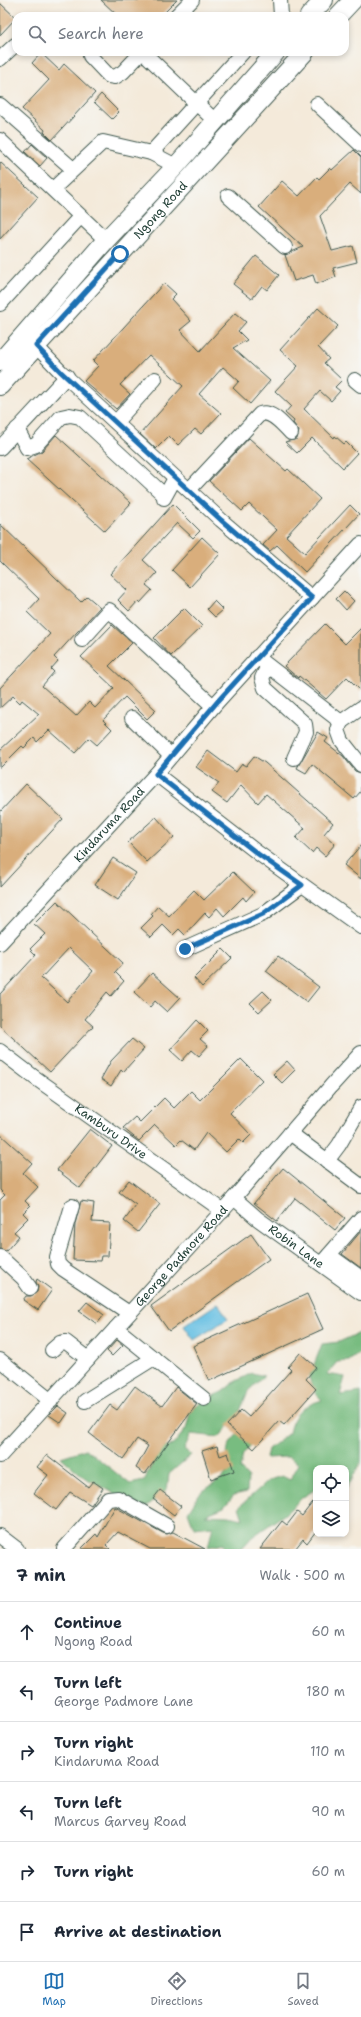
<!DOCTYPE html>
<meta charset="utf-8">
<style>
body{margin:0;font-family:"Shantell Sans",sans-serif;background:#f6f6f7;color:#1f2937}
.controls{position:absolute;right:12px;bottom:12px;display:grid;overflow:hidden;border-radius:8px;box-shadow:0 2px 6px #0003}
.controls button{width:36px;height:36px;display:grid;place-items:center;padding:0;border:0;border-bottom:1px solid #e0e1e3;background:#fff;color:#1f2937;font:20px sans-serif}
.stop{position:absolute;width:12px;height:12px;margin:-9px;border:3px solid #1f6fb2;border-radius:50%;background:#fff}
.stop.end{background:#1f6fb2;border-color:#fff;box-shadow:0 1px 4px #0008}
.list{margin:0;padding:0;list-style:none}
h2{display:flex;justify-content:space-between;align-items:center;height:52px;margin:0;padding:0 16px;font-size:17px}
h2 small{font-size:13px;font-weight:400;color:#747a83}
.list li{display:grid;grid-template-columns:26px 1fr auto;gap:12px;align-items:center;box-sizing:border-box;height:60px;padding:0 16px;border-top:1px solid #e0e1e3}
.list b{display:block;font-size:15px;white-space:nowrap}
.list p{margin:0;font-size:13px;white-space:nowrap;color:#747a83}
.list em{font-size:13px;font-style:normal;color:#747a83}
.icon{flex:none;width:22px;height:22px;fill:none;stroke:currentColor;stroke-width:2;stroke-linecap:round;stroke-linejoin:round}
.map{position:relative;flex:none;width:361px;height:1549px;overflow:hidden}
.search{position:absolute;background:#fff;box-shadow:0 2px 6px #0003;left:12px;right:12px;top:12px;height:44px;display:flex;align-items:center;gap:10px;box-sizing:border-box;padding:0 14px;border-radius:12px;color:#747a83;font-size:15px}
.sheet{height:412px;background:#fff}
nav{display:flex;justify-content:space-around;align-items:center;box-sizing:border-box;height:56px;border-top:1px solid #e0e1e3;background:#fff;font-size:11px;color:#747a83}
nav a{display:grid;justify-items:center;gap:2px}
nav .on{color:#1f6fb2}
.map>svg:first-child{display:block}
</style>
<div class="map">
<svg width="361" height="1549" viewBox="0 0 361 1549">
<rect width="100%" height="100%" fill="#f6f6f2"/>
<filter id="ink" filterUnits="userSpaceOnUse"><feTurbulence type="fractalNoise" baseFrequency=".025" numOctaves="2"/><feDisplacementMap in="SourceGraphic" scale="8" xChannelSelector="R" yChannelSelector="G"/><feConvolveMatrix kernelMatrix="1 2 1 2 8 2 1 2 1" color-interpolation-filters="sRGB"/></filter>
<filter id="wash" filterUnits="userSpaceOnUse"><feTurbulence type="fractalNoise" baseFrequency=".012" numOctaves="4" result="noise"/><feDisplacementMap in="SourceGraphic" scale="16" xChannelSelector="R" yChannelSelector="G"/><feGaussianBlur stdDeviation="0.9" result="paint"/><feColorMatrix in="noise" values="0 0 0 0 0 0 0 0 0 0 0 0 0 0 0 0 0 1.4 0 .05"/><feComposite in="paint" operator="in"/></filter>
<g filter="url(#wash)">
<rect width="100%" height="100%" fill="#f4eada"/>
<path fill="#78bc80" stroke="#4c7c5a" d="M 361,1332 L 361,1352 L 349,1361 L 337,1362 L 327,1374 L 345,1377 L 340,1395 L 361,1392 L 361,1462 L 346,1489 L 346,1468 L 316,1468 L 316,1489 L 303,1497 L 285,1514 L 252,1537 L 241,1549 L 224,1549 L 223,1544 L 208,1547 L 213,1526 L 194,1528 L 188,1512 L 200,1493 L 221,1479 L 229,1471 C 224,1448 228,1444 244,1427 L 259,1436 L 243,1454 L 240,1469 L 248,1477 L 247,1492 L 234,1495 L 224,1507 L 205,1515 L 228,1516 L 243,1519 L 239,1507 L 269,1480 L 282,1476 L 290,1480 L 299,1464 L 288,1457 L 266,1458 L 268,1449 L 289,1433 C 293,1413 303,1406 322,1400 L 316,1394 L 309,1378 L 322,1344 L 339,1342 Z
M 252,1373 L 264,1376 L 248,1391 L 238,1416 L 219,1437 L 191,1434 L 184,1449 L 191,1455 L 169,1474 L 167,1490 L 142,1510 L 125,1503 L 110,1491 L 85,1478 L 61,1457 L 86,1449 L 130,1484 L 144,1481 L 160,1448 L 173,1445 L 186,1429 L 190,1413 L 202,1401 L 222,1392 L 236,1381 Z"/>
<path fill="#65bfe3" stroke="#427e8c" d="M 218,1303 L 228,1319 L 194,1340 L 184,1326 Z"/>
<g id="blocks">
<path fill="#d9ae7b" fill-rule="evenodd" d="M 101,0 L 177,0 L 161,16 L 118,16 Z
M 0,3 L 16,18 L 0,35 Z
M 41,53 L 59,70 L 64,64 L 95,93 L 52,140 L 44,132 L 45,130 L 22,109 L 49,80 L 32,63 Z
M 101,94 L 119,112 L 112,119 L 94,102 Z
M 32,144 L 47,158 L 40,166 L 25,152 Z
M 354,150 L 361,157 L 361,194 L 350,184 L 320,216 L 332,251 L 353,246 L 357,262 L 333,268 L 336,277 L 316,284 L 313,275 L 294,281 L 285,255 L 303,247 L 259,207 L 282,181 L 299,196 L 317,177 L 319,179 L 330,168 L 332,170 Z
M 0,162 L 38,197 L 0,239 Z
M 256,256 L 279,275 L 267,290 L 262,286 L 252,299 L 233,284 Z
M 164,283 L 176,294 L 171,299 L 191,321 L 180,330 L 200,351 L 235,313 L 246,322 L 238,331 L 247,340 L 233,348 L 270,381 L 250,404 L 233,388 L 239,381 L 223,367 L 199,394 L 221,413 L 201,434 L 195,429 L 178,445 L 169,436 L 156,449 L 140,434 L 183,386 L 149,355 L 120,385 L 130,394 L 116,409 L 84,381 L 98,366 L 93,361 Z
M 318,308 L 338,326 L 318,347 L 329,359 L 324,363 L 342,380 L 335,387 L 340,391 L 331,401 L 320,391 L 304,409 L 334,438 L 335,436 L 344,444 L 346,442 L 357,453 L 343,468 L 312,438 L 297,453 L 285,442 L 297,439 L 299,431 L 293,423 L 294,421 L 285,413 L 291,406 L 275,391 L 298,366 L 280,350 Z
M 56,435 L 131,503 L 105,531 L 26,459 L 42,451 Z
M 249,438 L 286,471 L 288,469 L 320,499 L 286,536 L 305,553 L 350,505 L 359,514 L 305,572 L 277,545 L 270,551 L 263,545 L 277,530 L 249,504 L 242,511 L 209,481 Z
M 173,504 L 200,531 L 193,538 L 177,523 L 143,560 L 157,573 L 146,585 L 152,590 L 140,603 L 138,601 L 129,611 L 118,600 L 127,590 L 110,574 Z
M 0,524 L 81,602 L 87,596 L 100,607 L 54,657 L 58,661 L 51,669 L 54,672 L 42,686 L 76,716 L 89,702 L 95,708 L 114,688 L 81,657 L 112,625 L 132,643 L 109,666 L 156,710 L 147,719 L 125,697 L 103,720 L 112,729 L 97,745 L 89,738 L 75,753 L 49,730 L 37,742 L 34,738 L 24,748 L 22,746 L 0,768 L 0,750 L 39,714 L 22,700 L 20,703 L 13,696 L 0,708 L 0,688 L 50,634 L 27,612 L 39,599 L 0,561 Z
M 202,537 L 220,554 L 190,587 L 172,570 Z
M 344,591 L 354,601 L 346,610 L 336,599 Z
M 214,601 L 223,610 L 215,617 L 207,609 Z
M 184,608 L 202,626 L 171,656 L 154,638 Z
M 325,624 L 345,644 L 361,628 L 361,691 L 347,677 L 326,699 L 299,676 L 298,678 L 284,666 Z
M 318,732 L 328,738 L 325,742 L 343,756 L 355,771 L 361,773 L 361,791 L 354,799 L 312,764 L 306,773 L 297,768 Z
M 208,751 L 236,772 L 242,764 L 246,766 L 254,756 L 265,763 L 333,823 L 324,834 L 335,844 L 325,856 L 316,848 L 312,853 L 296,838 L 305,828 L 266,794 L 258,803 L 241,785 L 227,803 L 212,792 L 219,783 L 196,767 Z
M 26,784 L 63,819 L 0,887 L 0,812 Z
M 156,817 L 174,837 L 147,862 L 128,842 Z
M 361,845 L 361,879 L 344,865 Z
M 113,858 L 136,873 L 118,900 L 95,885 Z
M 233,872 L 254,892 L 246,901 L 243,897 L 224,916 L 217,908 L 209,917 L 205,913 L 185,935 L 179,929 L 173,935 L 163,925 L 151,937 L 141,928 L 153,916 L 151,914 L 158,906 L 169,916 L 194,890 L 204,900 Z
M 57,901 L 123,963 L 115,972 L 124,981 L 111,996 L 107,992 L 85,1019 L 93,1026 L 50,1072 L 0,1026 L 0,994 L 36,955 L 30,949 L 45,934 L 34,924 ZM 69,948 L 93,971 L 67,1002 L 41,978 Z
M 223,949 L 232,958 L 202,987 L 194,978 Z
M 278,956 L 319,987 L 307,1002 L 266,971 Z
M 152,973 L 180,998 L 167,1012 L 155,1001 L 150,1007 L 134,992 Z
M 263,991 L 272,1000 L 259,1012 L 250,1003 Z
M 197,1020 L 208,1031 L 200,1039 L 208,1046 L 199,1056 L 192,1050 L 182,1061 L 170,1050 Z
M 132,1039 L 144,1049 L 123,1072 L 121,1070 L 111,1086 L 101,1079 L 111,1061 Z
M 241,1059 L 262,1080 L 230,1113 L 251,1135 L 243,1143 L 239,1139 L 226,1152 L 206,1133 L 194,1150 L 181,1140 L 176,1145 L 155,1125 L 139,1141 L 123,1128 L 135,1117 L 140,1122 L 164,1098 L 174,1108 L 191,1091 L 200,1100 Z
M 287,1061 L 295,1070 L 282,1083 L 273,1074 Z
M 90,1129 L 112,1146 L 80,1188 L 57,1170 Z
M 0,1134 L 32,1163 L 23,1173 L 38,1187 L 25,1201 L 30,1206 L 23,1213 L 28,1218 L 14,1232 L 19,1236 L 6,1251 L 0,1249 L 0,1200 L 5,1195 L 0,1190 Z
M 283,1168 L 345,1218 L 335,1230 L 295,1198 L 277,1221 L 254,1203 Z
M 129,1180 L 160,1204 L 138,1232 L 124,1221 L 136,1205 L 119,1192 Z
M 81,1201 L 94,1203 L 92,1222 L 110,1223 L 108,1256 L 101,1256 L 100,1261 L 73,1260 L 75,1224 Z
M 361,1231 L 361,1268 L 342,1254 Z
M 251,1234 L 269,1259 L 169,1331 L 151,1306 Z
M 37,1279 L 52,1290 L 38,1310 L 23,1300 L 26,1296 L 31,1296 L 37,1292 L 38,1287 L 36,1282 Z
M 307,1294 L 323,1329 L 209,1381 L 193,1346 Z
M 87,1302 L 104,1315 L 97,1324 L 79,1311 Z
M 117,1340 L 123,1345 L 112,1356 L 107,1351 Z
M 300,1353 L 316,1367 L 306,1379 L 316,1389 L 284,1425 L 279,1421 L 254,1449 L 227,1425 L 241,1410 L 249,1417 L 291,1370 L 288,1367 Z
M 135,1386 L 162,1406 L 176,1387 L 197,1404 L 145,1474 L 136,1468 L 148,1446 L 137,1439 L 123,1459 L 89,1433 L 110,1405 L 117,1410 Z
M 58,1406 L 68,1413 L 61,1423 L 49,1415 Z
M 217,1446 L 220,1456 L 228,1453 L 234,1471 L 211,1479 L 202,1451 Z
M 47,1455 L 88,1487 L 93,1481 L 103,1488 L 91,1505 L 70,1492 L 56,1510 L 34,1493 L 48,1475 L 37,1467 Z
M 160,1490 L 181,1506 L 174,1515 L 153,1499 Z
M 316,1498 L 316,1531 L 307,1543 L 303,1539 L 295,1549 L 260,1549 L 282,1521 L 287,1525 L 297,1512 L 302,1516 Z
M 115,1507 L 163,1533 L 167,1534 L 173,1532 L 205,1549 L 150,1549 L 118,1532 L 106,1545 L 110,1549 L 81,1549 L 96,1534 L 98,1537 Z"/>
</g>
</g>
<g filter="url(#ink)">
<use href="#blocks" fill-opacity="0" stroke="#3f574d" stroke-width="1"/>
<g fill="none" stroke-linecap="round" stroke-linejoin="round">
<defs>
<g id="minor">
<path d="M 280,0 L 281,16"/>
<path d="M 176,16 L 192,0"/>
<path d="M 143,52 L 214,120"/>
<path d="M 90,56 L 109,76 L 115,77 L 123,72 L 142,52"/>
<path d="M 0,59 L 15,45"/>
<path d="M 317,104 L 361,145"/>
<path d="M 0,105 L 73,169"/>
<path d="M 0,140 L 106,240"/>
<path d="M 151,153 L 243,52"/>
<path d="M 53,189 L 103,142 L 151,153 L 176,166"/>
<path d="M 228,196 L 285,247"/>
<path d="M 0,304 L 80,217"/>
<path d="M 36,346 L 61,372 L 221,520 L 312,598"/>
<path d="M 355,380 L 361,385"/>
<path d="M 116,422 L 155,379"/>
<path d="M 17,429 L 27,448 L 36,445 L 61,417 L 70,415 L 80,417 L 164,495 L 164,498 L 175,478"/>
<path d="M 0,448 L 67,376"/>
<path d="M 189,490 L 260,414 C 272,410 283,425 291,433"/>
<path d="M 82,640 L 109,610 L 213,706"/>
<path d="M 257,657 L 341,722 L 361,708"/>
<path d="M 268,666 L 262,678 L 265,688 L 305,724 L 306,732 L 294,758"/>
<path d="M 132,718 L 171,756"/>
<path d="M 341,722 L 338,730 L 342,741 L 361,765"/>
<path d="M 156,774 L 258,853 L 361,927"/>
<path id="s1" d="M 0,943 L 156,774 L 218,701 L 361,544"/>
<path d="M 185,949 L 263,914 L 302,885"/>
<path id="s2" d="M 0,1051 L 34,1077 L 223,1211"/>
<path d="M 290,1133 L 361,1186"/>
<path d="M 327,1161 L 339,1145 L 361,1107"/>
<path id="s3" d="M 234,1198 L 258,1219 L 361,1293"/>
<path d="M 72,1206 L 57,1257 L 58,1264 L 63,1269 L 129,1313"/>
<path d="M 329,1255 L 361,1278"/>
<path d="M 0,1257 L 23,1278 L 30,1288"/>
<path d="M 321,1264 L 361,1218"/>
<path d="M 116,1328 L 204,1399"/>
<path d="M 52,1350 L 60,1343 L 66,1342 L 88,1359"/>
<path d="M 0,1360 L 51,1401"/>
<path d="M 85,1401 L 154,1358"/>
<path id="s4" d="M 0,1456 L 234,1198 L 331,1086 L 361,1053"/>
<path d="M 0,1536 L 17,1549"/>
<path d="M 64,1549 L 108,1499 L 118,1498 L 167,1526"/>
</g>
<g id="major">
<path d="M 309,16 L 324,0"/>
<path d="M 338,16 L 353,0"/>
<path d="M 0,362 L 106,240 L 176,166 L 276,52"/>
<path id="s5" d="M 0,386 L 305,52"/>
</g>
</defs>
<use href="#minor" stroke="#3f574d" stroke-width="16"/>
<use href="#major" stroke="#3f574d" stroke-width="20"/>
<use href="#minor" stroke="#fff" stroke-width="14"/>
<use href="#major" stroke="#fff" stroke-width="18"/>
</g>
</g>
<g fill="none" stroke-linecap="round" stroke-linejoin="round" filter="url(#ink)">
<path stroke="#1f6fb2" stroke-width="5" d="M 120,254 L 36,346 L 61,372 L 221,520 L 312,598 L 218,701 L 156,774 L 258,854 L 302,885 L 263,914 L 185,949"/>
</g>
<g text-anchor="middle" stroke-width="3" stroke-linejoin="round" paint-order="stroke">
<g font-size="12" fill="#1f3d34" stroke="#f6f6f2">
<text dy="4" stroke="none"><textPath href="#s5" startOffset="238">Ngong Road</textPath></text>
<text dy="4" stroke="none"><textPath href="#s1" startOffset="161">Kindaruma Road</textPath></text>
<text dy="4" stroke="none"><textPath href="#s2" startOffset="137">Kamburu Drive</textPath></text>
<text dy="4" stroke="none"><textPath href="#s3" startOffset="79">Robin Lane</textPath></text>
<text dy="4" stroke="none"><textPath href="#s4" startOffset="270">George Padmore Road</textPath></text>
</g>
</g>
</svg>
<div class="controls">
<button><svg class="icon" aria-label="locate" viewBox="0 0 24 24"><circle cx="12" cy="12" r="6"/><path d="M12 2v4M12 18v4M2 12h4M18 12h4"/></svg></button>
<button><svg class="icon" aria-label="layers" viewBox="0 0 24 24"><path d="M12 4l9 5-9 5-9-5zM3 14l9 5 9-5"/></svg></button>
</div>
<div class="stop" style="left:120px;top:254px"></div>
<div class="stop end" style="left:185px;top:949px"></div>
<div class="search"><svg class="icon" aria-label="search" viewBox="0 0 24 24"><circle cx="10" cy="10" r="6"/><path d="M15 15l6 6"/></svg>Search here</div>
</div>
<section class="sheet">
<h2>7 min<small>Walk · 500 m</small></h2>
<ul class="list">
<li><svg class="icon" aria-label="ahead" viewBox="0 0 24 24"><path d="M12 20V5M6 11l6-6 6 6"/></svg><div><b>Continue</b><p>Ngong Road</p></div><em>60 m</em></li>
<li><svg class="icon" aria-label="left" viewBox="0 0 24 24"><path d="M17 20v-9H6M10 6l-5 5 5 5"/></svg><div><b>Turn left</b><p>George Padmore Lane</p></div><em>180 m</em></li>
<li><svg class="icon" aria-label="right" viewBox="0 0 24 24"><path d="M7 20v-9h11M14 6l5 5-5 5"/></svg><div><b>Turn right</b><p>Kindaruma Road</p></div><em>110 m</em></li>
<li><svg class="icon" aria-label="left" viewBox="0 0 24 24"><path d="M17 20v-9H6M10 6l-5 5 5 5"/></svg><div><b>Turn left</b><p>Marcus Garvey Road</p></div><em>90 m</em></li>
<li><svg class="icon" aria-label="right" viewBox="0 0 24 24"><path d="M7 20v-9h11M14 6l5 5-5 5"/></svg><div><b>Turn right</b></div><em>60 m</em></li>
<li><svg class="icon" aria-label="arrive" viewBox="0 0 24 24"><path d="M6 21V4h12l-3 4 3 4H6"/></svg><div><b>Arrive at destination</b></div></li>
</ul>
</section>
<nav>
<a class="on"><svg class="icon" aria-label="map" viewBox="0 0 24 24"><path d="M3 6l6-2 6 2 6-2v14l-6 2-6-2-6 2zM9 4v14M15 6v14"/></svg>Map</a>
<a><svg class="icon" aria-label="directions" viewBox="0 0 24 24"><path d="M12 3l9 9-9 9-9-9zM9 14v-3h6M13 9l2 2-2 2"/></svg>Directions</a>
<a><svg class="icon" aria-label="saved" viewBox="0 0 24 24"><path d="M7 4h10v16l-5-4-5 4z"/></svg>Saved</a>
</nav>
